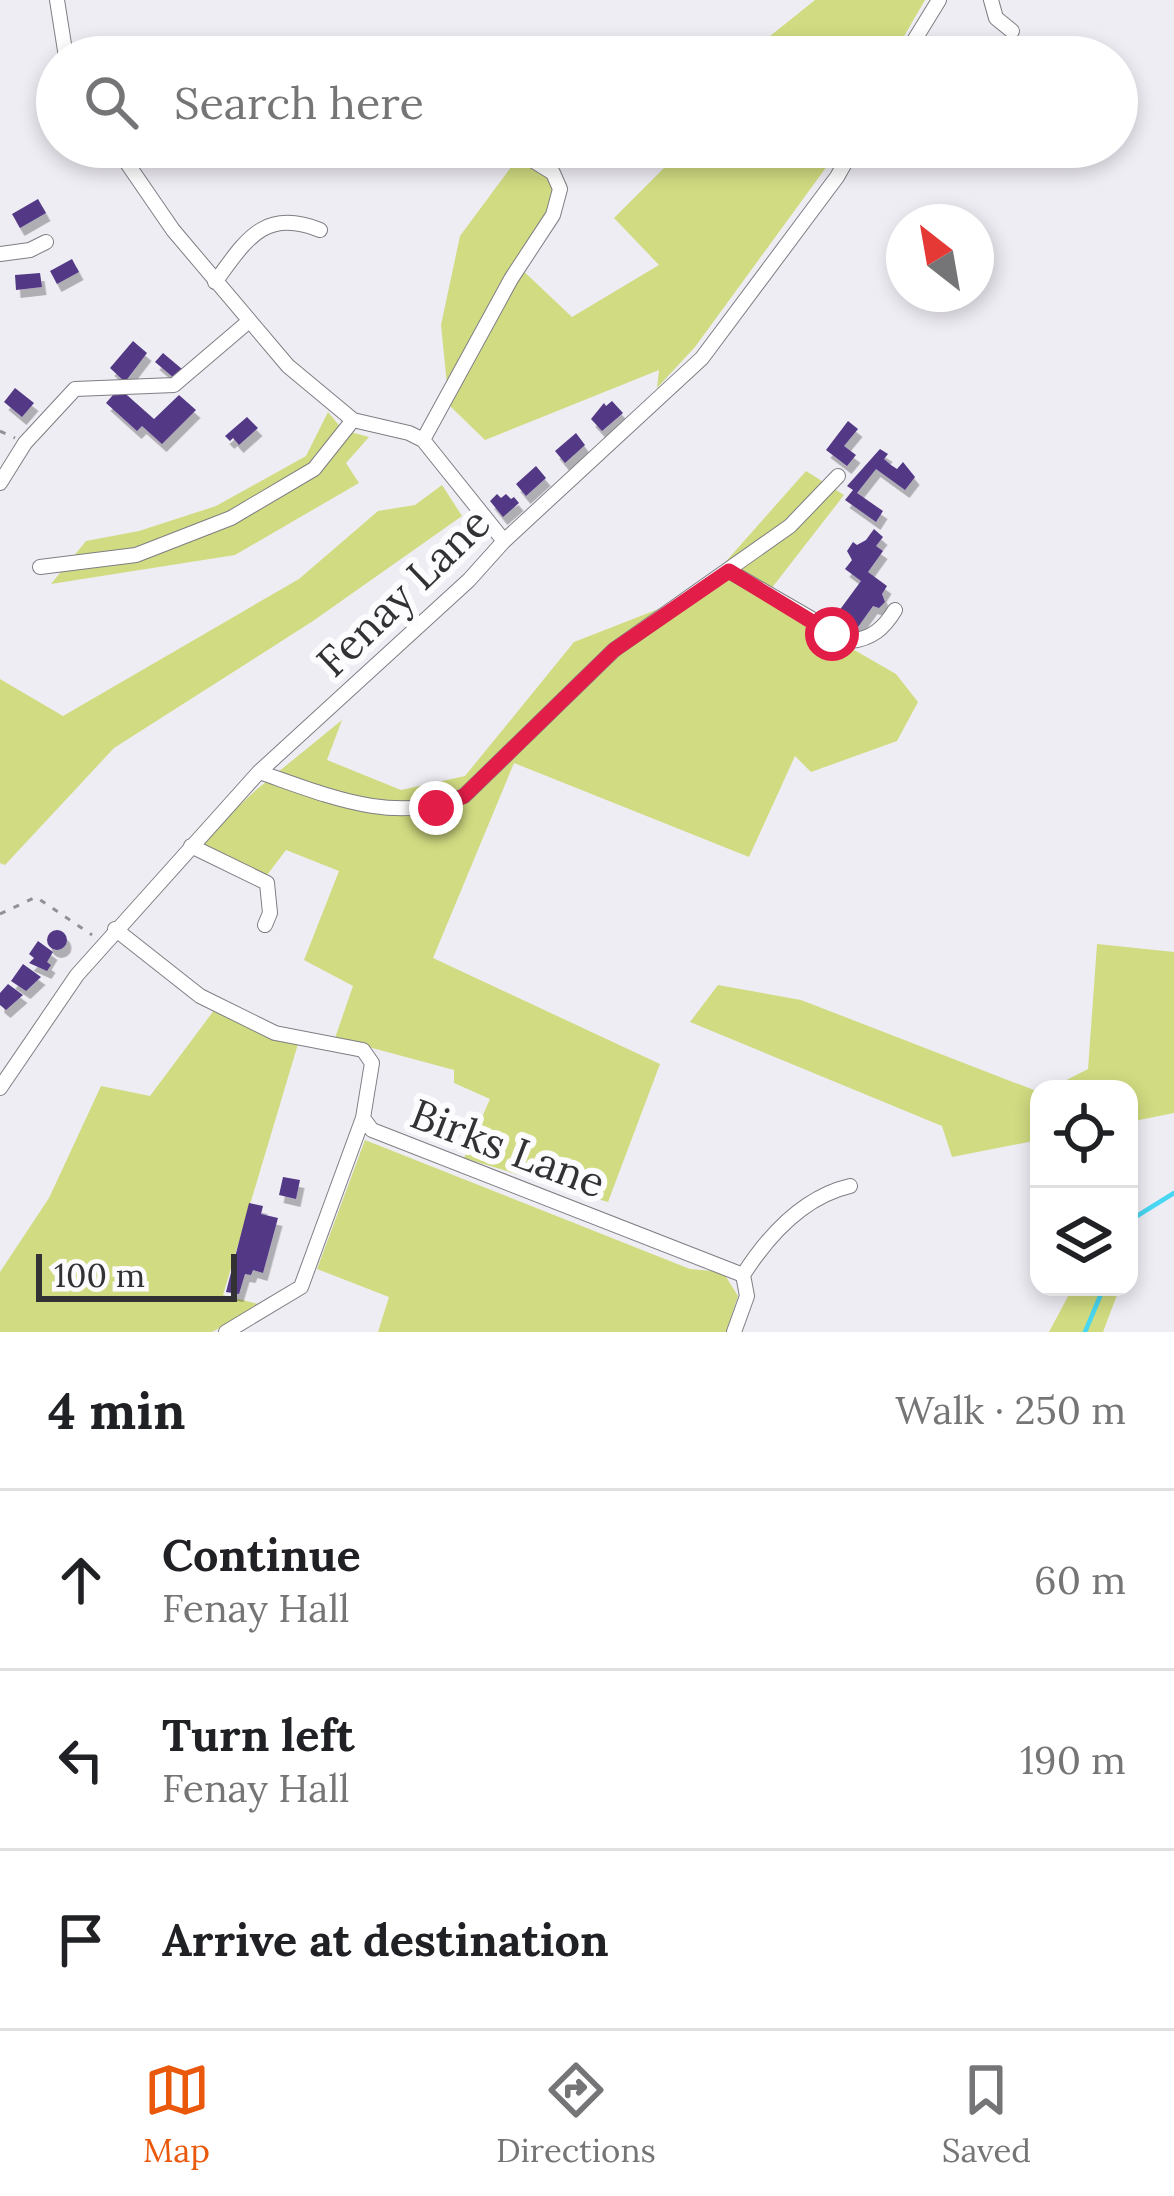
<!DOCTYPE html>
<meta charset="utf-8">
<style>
body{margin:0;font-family:Lora,serif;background:#f6f6f6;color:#202124}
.controls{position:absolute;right:36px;bottom:36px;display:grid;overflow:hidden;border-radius:24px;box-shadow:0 6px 18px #0003}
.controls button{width:108px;height:108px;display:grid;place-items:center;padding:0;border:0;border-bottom:3px solid #e0e0e0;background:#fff;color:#202124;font:60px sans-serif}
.compass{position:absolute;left:886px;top:204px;width:108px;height:108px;border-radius:50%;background:#fff;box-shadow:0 6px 18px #0003;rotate:329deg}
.scale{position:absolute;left:36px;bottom:30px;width:201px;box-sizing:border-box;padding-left:12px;border:6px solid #323134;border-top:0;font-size:33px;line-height:42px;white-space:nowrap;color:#323134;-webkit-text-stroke:9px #fcfbfe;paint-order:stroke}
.stop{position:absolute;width:36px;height:36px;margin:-27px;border:9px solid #e11d48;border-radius:50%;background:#fff}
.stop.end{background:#e11d48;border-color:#fff;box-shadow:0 3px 12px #0008}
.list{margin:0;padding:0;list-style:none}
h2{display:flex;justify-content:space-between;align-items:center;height:156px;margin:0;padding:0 48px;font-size:51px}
h2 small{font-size:39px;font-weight:400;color:#757577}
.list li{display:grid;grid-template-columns:78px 1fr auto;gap:36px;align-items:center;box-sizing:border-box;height:180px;padding:0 48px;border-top:3px solid #e0e0e0}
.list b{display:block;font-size:45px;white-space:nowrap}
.list p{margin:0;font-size:39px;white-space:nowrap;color:#757577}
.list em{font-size:39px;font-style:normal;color:#757577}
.icon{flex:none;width:66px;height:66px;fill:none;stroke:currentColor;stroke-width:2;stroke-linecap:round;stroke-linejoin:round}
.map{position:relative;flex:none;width:1174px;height:1332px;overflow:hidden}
.search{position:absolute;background:#fff;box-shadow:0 6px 18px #0003;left:36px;right:36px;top:36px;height:132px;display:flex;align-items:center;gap:30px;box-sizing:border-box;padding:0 42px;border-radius:66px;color:#757577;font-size:45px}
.sheet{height:696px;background:#fff}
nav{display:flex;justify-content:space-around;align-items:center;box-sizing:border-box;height:168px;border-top:3px solid #e0e0e0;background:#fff;font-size:33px;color:#757577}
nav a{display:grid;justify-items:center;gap:6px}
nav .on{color:#ea580c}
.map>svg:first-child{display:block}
</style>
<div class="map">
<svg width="1174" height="1332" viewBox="0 0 1174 1332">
<defs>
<filter id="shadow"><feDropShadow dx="4.5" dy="8" stdDeviation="0" flood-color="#0004"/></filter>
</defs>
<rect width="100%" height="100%" fill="#efedf4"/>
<path fill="#d1db81" d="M 815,0 L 925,0 L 892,57 L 744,57 Z
M 526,147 L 532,147 L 567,184 L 516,264 L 572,317 L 659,265 L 614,218 L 685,147 L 841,147 L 695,347 L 657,388 L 659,370 L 485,440 L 449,405 L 441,325 L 460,236 Z
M 328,412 L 343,430 L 369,437 L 346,463 L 359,483 L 235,555 L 51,584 L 86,541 L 139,531 L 216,506 L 306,456 Z
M 806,471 L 844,495 L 764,598 L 896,674 L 918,702 L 897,741 L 811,772 L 795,756 L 749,857 L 514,763 L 433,958 L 660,1064 L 608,1202 L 464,1158 L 490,1099 L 454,1083 L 454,1070 L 335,1038 L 353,986 L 304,960 L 339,871 L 286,850 L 264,879 L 194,848 L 256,790 L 342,720 L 327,760 L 401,790 L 465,776 L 574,642 L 697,594 Z
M 442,485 L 462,516 L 313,621 L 114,748 L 5,865 L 0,863 L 0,679 L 63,716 L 299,579 L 378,511 L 415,505 Z
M 1097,944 L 1174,952 L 1174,1113 L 1129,1122 L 1129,1089 L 1049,1089 L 1088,1069 Z
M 718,985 L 801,1000 L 1039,1092 L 1039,1140 L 952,1157 L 942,1126 L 690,1022 Z
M 215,1009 L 298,1044 L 223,1295 L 262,1305 L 212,1332 L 0,1332 L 0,1272 L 49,1198 L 101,1086 L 150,1096 Z
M 365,1140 L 690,1269 L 723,1272 L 738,1296 L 726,1332 L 378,1332 L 389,1297 L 317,1269 Z
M 1073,1287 L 1120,1287 L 1103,1332 L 1049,1332 Z"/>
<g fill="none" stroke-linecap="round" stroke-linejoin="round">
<path stroke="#48d7f2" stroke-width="4.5" d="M 1129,1221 L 1174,1193
M 1085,1332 L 1104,1287"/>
</g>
<path fill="#533986" filter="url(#shadow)" d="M 1035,41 L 1054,57 L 1032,57 L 1026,52 Z
M 38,199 L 46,213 L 20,228 L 12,214 Z
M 72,259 L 79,272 L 57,284 L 50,271 Z
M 40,273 L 42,287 L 16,290 L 15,275 Z
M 133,341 L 147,353 L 125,382 L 110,368 Z
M 163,353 L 182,369 L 174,378 L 155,362 Z
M 15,388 L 34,403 L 22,417 L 4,402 Z
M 119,388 L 154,419 L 179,395 L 196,410 L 162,444 L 142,426 L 137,431 L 106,403 Z
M 612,401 L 623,413 L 602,431 L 591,419 L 604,403 L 606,406 Z
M 247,417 L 258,428 L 239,445 L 233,438 L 230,441 L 225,436 Z
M 848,421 L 858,429 L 844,446 L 856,455 L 847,466 L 826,450 Z
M 576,433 L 585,445 L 565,463 L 555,451 Z
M 880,449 L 888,454 L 884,459 L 891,465 L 897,469 L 903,462 L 915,477 L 905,490 L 876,469 L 857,493 L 883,511 L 876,522 L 845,500 L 853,490 L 847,486 Z
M 536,466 L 546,478 L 526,496 L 516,484 Z
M 497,494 L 501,498 L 506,494 L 511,499 L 514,497 L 519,503 L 503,517 L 490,501 Z
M 874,529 L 883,537 L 876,546 L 883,551 L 868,572 L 887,586 L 882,594 L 885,602 L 879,608 L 873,606 L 853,634 L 833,619 L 861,581 L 845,569 L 852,560 L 847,551 L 853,542 L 857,545 L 866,540 Z
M47 940a10 10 0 1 1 20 0a10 10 0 1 1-20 0Z
M 38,941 L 53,952 L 47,962 L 51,965 L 47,971 L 29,963 L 34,958 L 29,954 Z
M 23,964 L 41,977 L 26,991 L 11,981 Z
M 8,984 L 23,995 L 6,1010 L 0,1005 L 0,993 Z
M 283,1177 L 300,1180 L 296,1199 L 279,1195 Z
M 249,1203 L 263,1206 L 261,1214 L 278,1218 L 263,1273 L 253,1270 L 251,1275 L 245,1274 L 239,1294 L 226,1292 Z"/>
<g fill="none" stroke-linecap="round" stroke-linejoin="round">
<defs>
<path id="minor" d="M 57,0 L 66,57
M 991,0 L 996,18 L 1012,31
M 904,57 L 939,0
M 116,147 L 173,230 L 288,366 L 353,420 L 409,433 L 423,440 L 504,541
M 0,254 L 30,250 L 46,242
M 215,282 C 245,242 263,207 320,230
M 423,440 L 511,279 L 553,215 L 560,189 L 553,173 L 511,147
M 0,483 L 25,443 L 75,389 L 174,385 L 248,322
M 40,567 L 136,555 L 231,518 L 314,469 L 353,420
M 729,571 L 850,641 C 872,639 884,628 895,610
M 259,772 C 326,795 395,826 464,796 L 614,650 L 790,526 L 838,476
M 191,846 L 267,883 L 270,913 L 265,925
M 115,929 L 200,996 L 275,1033 L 363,1050 L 372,1063 L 363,1118 L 372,1130 L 743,1275 L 747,1296 L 734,1332
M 0,1088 L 77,975 L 259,772 L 469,580 L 504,541 L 702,358 L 837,177 L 854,147
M 743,1275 C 768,1236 803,1197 850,1186
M 226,1332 L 301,1287 L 363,1118"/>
</defs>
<use href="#minor" stroke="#7f7e84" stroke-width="16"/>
<path stroke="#929095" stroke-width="3" stroke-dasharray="6 9" stroke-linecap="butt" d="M 0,431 L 15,438
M 0,914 L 36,897 L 92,935"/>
<use href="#minor" stroke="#fff" stroke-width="14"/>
</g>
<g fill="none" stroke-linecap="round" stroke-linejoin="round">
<path stroke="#e11d48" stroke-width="15" d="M 436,808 L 464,796 L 614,650 L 729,571 L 832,634"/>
</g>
<g text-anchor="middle" stroke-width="12" stroke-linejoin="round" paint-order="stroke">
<g font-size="42" fill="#323134" stroke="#fcfbfe">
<text transform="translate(403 592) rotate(-44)" y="15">Fenay Lane</text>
<text transform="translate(508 1148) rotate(21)" y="15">Birks Lane</text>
</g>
</g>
</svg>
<div class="controls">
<button><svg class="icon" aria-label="locate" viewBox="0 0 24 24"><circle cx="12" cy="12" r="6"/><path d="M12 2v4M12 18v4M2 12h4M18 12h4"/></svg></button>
<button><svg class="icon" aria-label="layers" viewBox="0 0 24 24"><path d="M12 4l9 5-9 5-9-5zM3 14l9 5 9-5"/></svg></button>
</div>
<svg class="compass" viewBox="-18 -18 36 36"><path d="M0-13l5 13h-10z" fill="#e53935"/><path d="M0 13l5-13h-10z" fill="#757577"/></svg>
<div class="scale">100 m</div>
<div class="stop" style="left:832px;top:634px"></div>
<div class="stop end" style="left:436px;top:808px"></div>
<div class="search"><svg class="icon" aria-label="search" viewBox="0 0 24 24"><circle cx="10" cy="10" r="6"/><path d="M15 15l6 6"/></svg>Search here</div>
</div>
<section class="sheet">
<h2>4 min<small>Walk · 250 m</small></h2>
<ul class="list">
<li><svg class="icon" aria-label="ahead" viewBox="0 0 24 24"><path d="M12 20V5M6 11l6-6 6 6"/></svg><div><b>Continue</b><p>Fenay Hall</p></div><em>60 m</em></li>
<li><svg class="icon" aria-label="left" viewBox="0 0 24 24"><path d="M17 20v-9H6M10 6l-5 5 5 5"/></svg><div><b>Turn left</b><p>Fenay Hall</p></div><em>190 m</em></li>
<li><svg class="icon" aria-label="arrive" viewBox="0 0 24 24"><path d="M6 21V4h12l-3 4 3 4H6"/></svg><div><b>Arrive at destination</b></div></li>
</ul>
</section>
<nav>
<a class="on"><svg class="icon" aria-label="map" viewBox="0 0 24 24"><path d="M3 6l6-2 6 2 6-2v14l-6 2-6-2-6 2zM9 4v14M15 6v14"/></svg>Map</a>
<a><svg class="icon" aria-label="directions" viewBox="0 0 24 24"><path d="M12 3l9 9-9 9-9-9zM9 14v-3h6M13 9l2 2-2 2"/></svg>Directions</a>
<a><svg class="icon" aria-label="saved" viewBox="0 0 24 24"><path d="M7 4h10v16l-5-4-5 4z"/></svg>Saved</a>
</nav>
